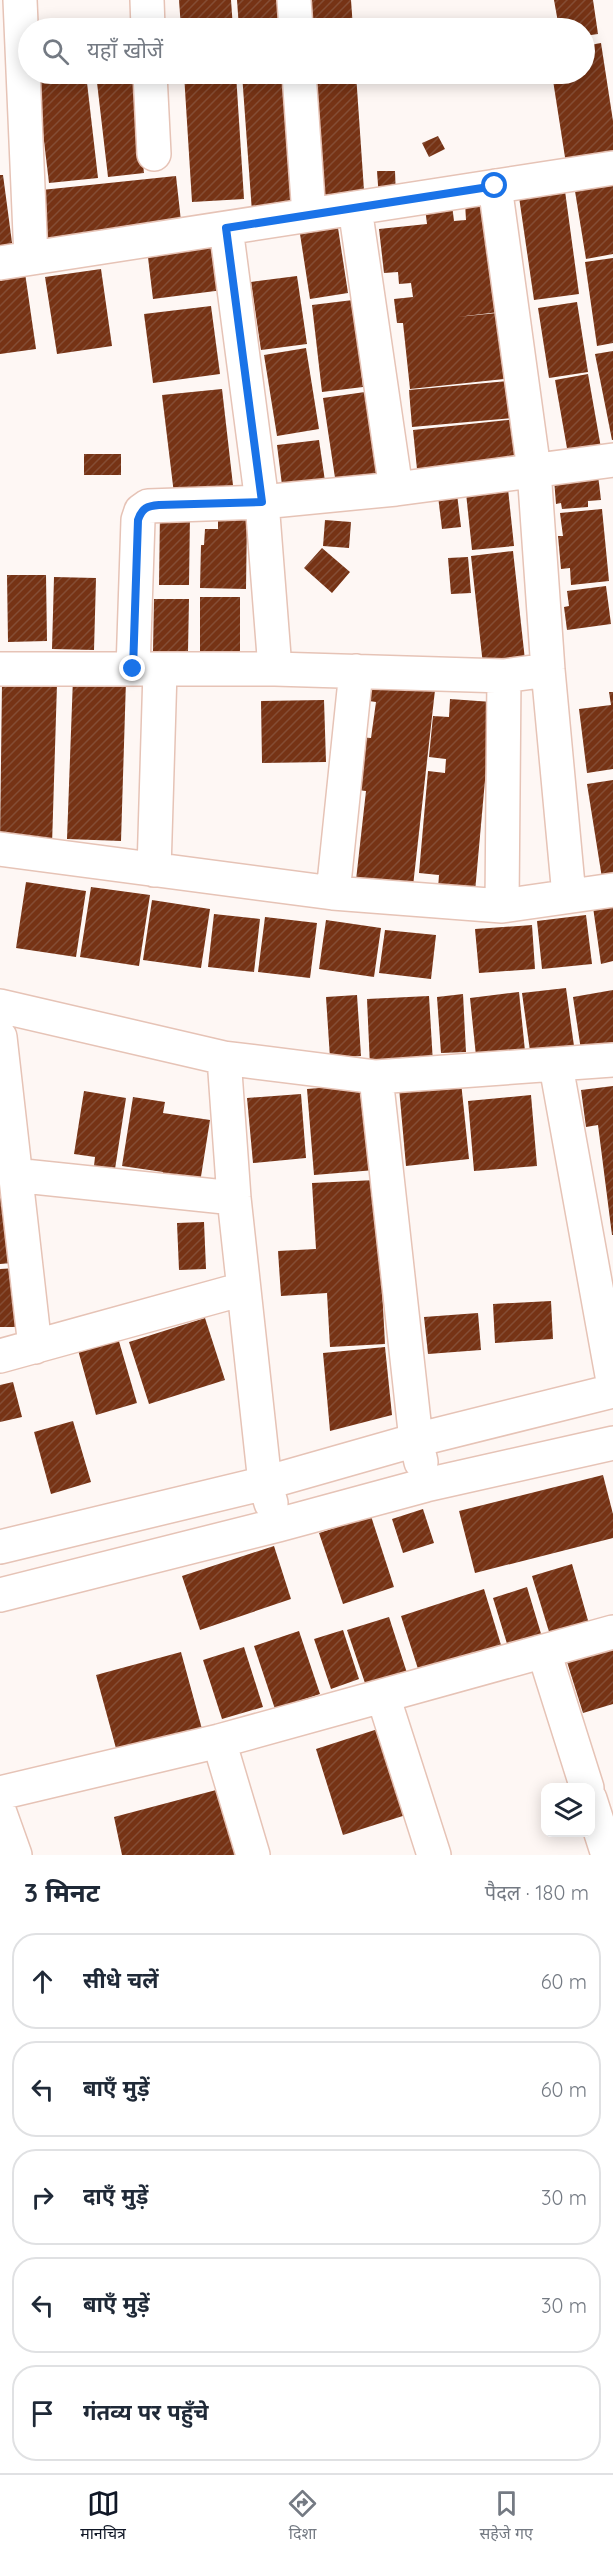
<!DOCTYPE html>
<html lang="hi">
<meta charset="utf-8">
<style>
body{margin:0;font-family:Quicksand,"Noto Sans Devanagari",sans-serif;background:#f2f2f3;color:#1f2937}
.controls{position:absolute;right:18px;bottom:18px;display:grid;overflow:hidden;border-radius:12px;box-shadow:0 3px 15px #0003}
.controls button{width:54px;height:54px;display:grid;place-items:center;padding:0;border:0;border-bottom:2px solid #e0e1e3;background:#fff;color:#1f2937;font:30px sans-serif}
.stop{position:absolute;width:18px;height:18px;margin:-14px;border:4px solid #1a73e8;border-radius:50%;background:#fff}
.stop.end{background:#1a73e8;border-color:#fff;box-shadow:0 2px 6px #0008}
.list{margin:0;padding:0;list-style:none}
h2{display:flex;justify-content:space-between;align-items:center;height:78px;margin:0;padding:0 24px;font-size:26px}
h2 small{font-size:20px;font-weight:400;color:#747a83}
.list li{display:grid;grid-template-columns:39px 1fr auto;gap:18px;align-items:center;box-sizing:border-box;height:96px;margin:0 12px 12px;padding:0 12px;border:2px solid #e0e1e3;border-radius:24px}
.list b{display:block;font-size:22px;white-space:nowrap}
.list em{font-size:20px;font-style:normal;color:#747a83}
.icon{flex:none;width:33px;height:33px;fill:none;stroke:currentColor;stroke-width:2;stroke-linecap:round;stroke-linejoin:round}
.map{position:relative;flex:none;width:613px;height:1855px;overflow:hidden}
.search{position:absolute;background:#fff;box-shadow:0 3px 15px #0003;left:18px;right:18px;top:18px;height:66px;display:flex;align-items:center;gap:15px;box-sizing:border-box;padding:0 21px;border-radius:33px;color:#747a83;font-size:22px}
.sheet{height:618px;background:#fff}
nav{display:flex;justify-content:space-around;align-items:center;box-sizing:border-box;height:84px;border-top:2px solid #e0e1e3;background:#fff;font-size:16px;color:#747a83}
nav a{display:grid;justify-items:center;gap:3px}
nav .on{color:#111827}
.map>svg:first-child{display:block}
</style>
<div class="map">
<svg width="613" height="1855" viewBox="0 0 613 1855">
<defs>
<pattern id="building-hatch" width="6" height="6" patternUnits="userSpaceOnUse" patternTransform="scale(1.5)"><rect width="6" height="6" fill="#763315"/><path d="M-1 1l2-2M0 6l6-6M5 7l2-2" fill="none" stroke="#844d35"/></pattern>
</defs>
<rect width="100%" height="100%" fill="#fef7f4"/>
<path fill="url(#building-hatch)" d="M 179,0 L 231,0 L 233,28 L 181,28 Z
M 237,0 L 283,0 L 285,28 L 239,28 Z
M 311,0 L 351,0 L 353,28 L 313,28 Z
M 554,0 L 593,0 L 598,34 L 584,36 L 584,28 L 559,28 Z
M 79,20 L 80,28 L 31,28 L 31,26 Z
M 601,43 L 613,121 L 613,162 L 567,170 L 552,74 L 584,74 L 584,46 Z
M 36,74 L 86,74 L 98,178 L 49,183 Z
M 96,74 L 133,74 L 144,173 L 108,177 Z
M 184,74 L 236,74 L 244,199 L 192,202 Z
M 242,74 L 288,74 L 297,209 L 252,212 Z
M 316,74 L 356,74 L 365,205 L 325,208 Z
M 438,136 L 445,149 L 429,157 L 422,143 Z
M 377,171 L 395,171 L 396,198 L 379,199 Z
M 0,175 L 3,175 L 13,250 L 0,252 Z
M 176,176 L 182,230 L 37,245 L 32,191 Z
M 613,179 L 613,254 L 586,259 L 574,185 Z
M 565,191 L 579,294 L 534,300 L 519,197 Z
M 487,201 L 499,312 L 457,317 L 497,313 L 504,379 L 410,389 L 403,323 L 397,323 L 394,299 L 413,297 L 411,283 L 399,284 L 398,272 L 384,273 L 379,229 L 427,224 L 425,208 L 452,205 L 454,221 L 466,220 L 465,203 Z
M 338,228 L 348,293 L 310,299 L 300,234 Z
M 217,240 L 223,290 L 153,299 L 147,249 Z
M 613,258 L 613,343 L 597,346 L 585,262 Z
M 101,269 L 112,346 L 57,354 L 45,277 Z
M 25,273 L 36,349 L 0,354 L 0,277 Z
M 297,276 L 307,344 L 261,350 L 251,282 Z
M 353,300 L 363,387 L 322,392 L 312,305 Z
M 577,302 L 588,372 L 549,378 L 538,308 Z
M 211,306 L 220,374 L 153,383 L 144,314 Z
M 306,348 L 319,429 L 277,436 L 264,355 Z
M 613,351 L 613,440 L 612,440 L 595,354 Z
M 588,374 L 601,448 L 568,454 L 555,380 Z
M 508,381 L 512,418 L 412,427 L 409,390 Z
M 222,389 L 234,494 L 175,502 L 162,395 Z
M 365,392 L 378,485 L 337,491 L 323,398 Z
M 518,419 L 524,468 L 418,479 L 413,430 Z
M 319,440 L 326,488 L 283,493 L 277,445 Z
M 84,454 L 121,454 L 121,475 L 84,475 Z
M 598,475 L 601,500 L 588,501 L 588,507 L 562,509 L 561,503 L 556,504 L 554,479 Z
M 508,489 L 514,546 L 472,550 L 466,493 Z
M 457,494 L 461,527 L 442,529 L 438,496 Z
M 602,509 L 609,581 L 571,585 L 570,568 L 561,569 L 558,536 L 563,536 L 560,513 Z
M 160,512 L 190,513 L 189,585 L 159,585 Z
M 218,515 L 247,515 L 246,589 L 200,588 L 201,545 L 204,545 L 205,529 L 218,529 Z
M 325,520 L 351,522 L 349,548 L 323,546 Z
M 322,548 L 350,572 L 332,593 L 304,568 Z
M 513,551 L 525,660 L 483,665 L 471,556 Z
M 468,557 L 471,593 L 451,594 L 448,558 Z
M 7,575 L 46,575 L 47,641 L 8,642 Z
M 54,577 L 96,578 L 94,650 L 52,649 Z
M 606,586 L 611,624 L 567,630 L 564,607 L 569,606 L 567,591 Z
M 200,597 L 240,597 L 240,661 L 200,662 Z
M 154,599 L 189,599 L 188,651 L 153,651 Z
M 73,678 L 126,680 L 121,841 L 67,839 Z
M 2,683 L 57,684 L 52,845 L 0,843 Z
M 371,683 L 435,690 L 413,886 L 356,880 L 366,791 L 358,790 L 358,737 L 371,738 L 376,702 L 369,701 Z
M 609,692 L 613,692 L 613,769 L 587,773 L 579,709 L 611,705 Z
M 450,699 L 492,702 L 475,892 L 438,889 L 439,875 L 419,873 L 428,771 L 445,773 L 446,759 L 429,757 L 433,716 L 449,717 Z
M 324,700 L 326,762 L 262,763 L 261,701 Z
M 613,780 L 613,876 L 602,878 L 587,784 Z
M 26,882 L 86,891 L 76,957 L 16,948 Z
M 91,887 L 150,895 L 139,966 L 80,957 Z
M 152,900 L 210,909 L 201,968 L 143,960 Z
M 613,905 L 613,961 L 601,964 L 593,907 Z
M 214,914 L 260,919 L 254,972 L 208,967 Z
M 586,915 L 592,964 L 542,969 L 537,921 Z
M 265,917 L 317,923 L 310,978 L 258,972 Z
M 326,920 L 381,928 L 374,977 L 319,969 Z
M 532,925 L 535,969 L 479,973 L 475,929 Z
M 385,930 L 436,935 L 431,979 L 379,973 Z
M 566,988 L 574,1046 L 530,1051 L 522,993 Z
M 613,990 L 613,1045 L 581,1050 L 573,997 Z
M 519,992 L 525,1051 L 476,1056 L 470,998 Z
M 463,994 L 466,1052 L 441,1053 L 437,997 Z
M 357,995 L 361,1056 L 330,1058 L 326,997 Z
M 429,996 L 433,1063 L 370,1066 L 367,999 Z
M 461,1082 L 469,1159 L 406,1166 L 399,1088 Z
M 368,1084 L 375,1170 L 314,1175 L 307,1089 Z
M 613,1086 L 613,1235 L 612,1235 L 598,1125 L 586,1127 L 581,1090 Z
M 84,1091 L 126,1098 L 115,1169 L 94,1166 L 95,1157 L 74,1154 Z
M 301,1094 L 306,1158 L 253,1163 L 247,1098 Z
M 531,1095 L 537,1166 L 474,1171 L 468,1101 Z
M 133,1097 L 165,1102 L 163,1113 L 210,1120 L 199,1189 L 161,1183 L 163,1172 L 122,1166 Z
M 0,1180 L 12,1263 L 0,1264 Z
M 376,1180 L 385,1344 L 330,1347 L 327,1293 L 281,1296 L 278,1251 L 316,1249 L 312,1183 Z
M 204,1222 L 206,1269 L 179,1270 L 177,1223 Z
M 18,1268 L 19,1327 L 0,1327 L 0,1269 Z
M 551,1301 L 553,1339 L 495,1343 L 493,1304 Z
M 478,1313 L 481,1350 L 428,1354 L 424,1317 Z
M 205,1318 L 225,1380 L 149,1404 L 129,1342 Z
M 118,1338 L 137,1403 L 96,1415 L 78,1350 Z
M 385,1347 L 392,1415 L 330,1431 L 323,1353 Z
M 13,1382 L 22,1417 L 0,1422 L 0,1385 Z
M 73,1421 L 91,1482 L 51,1494 L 34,1432 Z
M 603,1475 L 613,1514 L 613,1538 L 475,1573 L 459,1511 Z
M 423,1509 L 434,1543 L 403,1553 L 392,1519 Z
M 371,1516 L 394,1587 L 343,1604 L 319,1533 Z
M 274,1546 L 291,1599 L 200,1630 L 182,1576 Z
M 572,1564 L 589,1624 L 550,1635 L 532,1576 Z
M 527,1587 L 542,1637 L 508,1647 L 493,1598 Z
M 484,1589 L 501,1645 L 419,1672 L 401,1616 Z
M 389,1617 L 407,1673 L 366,1686 L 347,1630 Z
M 343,1630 L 359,1679 L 331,1689 L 314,1639 Z
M 299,1631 L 320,1694 L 275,1709 L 254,1646 Z
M 244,1647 L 263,1707 L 222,1719 L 203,1660 Z
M 613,1648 L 613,1704 L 583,1713 L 567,1662 Z
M 181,1652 L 202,1729 L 117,1752 L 96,1675 Z
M 381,1728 L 409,1814 L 343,1835 L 316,1749 Z
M 220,1789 L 238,1855 L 122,1855 L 114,1817 Z"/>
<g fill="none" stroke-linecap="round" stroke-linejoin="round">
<defs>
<path id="street" d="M 20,0 L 31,258
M 147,0 L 148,28
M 294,0 L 296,28
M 150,74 L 154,154
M 299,74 L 309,215
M 495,186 L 534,470 L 548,670 L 569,896
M 355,208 L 396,489
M 226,228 L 262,502 L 275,669
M 0,263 L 613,168
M 0,669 L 275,669 L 504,676 L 548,670
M 133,669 L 138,520 L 141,511 L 148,506 L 262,502 L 396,489 L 613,460
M 0,849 L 333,893 L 502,906 L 613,890
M 154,870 L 160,671
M 333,893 L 356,671
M 502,906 L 504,676
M 0,1006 L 224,1058 L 376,1077 L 613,1060
M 0,1037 L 35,1347
M 224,1058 L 234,1198 L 265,1483 L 271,1503
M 556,1066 L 613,1381
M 376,1077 L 416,1440 L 421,1462
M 14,1175 L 234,1198
M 0,1356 L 243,1289
M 0,1547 L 265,1483 L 416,1440 L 613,1391
M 0,1595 L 278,1525 L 426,1485 L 613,1443
M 544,1652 L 587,1788
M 383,1696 L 434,1855
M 219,1741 L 253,1855
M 0,1793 L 219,1741 L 613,1632
M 590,1799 L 608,1855
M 0,1813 L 15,1855"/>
</defs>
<use href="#street" stroke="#e6c3b6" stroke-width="36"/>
<use href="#street" stroke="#fff" stroke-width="33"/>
</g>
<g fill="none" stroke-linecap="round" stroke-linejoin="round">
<path stroke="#1a73e8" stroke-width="8" d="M 133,669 L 138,520 C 142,508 147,506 159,505 L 262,502 L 226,228 L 495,186"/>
</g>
</svg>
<div class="controls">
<button><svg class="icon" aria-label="layers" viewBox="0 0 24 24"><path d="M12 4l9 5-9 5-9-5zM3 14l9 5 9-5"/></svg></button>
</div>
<div class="stop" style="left:495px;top:186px"></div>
<div class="stop end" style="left:133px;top:669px"></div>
<div class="search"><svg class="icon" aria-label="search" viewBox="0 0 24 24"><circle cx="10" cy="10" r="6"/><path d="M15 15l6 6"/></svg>यहाँ खोजें</div>
</div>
<section class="sheet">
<h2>3 मिनट<small>पैदल · 180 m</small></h2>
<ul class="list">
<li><svg class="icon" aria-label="ahead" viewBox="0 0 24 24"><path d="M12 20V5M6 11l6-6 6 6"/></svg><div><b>सीधे चलें</b></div><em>60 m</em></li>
<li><svg class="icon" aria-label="left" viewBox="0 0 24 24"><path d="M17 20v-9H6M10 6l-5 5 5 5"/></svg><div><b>बाएँ मुड़ें</b></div><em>60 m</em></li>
<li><svg class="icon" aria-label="right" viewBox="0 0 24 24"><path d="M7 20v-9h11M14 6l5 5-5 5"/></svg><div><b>दाएँ मुड़ें</b></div><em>30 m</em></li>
<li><svg class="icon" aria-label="left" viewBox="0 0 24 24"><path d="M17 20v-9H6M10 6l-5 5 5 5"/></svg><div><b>बाएँ मुड़ें</b></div><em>30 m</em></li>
<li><svg class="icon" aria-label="arrive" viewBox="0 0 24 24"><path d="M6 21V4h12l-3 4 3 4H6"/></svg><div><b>गंतव्य पर पहुँचे</b></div></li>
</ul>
</section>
<nav>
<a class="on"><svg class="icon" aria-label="map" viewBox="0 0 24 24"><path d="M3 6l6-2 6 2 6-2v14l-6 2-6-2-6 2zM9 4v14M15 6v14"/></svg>मानचित्र</a>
<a><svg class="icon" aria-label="directions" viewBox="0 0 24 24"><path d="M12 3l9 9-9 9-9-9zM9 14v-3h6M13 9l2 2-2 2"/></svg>दिशा</a>
<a><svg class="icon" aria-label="saved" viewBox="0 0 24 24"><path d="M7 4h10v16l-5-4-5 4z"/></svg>सहेजे गए</a>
</nav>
